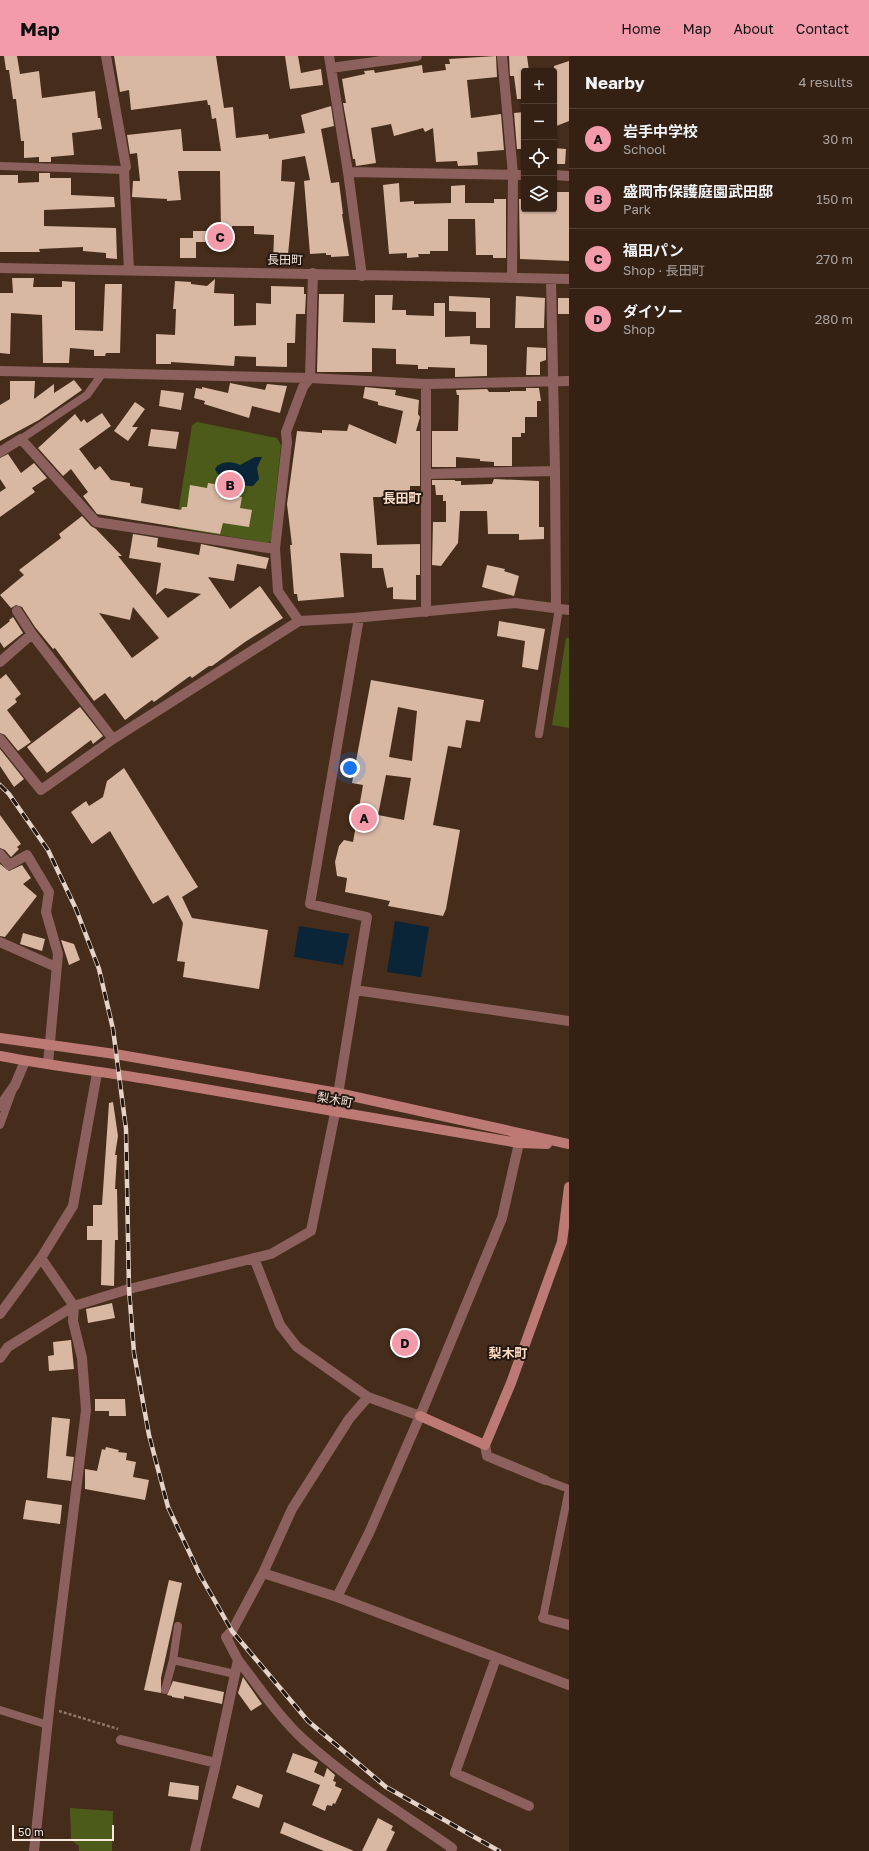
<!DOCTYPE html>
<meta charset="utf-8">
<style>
body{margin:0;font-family:"Golos Text","Noto Sans JP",sans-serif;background:#3c291d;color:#f1f3f6}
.controls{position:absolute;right:12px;top:12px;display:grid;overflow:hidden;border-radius:4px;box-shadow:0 1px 3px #0004}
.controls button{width:36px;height:36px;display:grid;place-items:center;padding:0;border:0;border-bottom:1px solid #4e3e34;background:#342114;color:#f1f3f6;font:20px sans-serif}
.scale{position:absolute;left:12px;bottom:10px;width:102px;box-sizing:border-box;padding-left:4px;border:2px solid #f8e7dc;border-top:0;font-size:11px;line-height:14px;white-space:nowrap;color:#f8e7dc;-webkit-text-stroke:3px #231710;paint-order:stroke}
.you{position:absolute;left:350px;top:712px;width:14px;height:14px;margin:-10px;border:3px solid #fff;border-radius:50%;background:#1a73e8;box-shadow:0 0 0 6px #1a73e833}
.badge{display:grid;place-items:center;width:26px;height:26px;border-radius:50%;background:#f39aab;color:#111;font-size:13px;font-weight:700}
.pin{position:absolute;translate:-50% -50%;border:2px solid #fff;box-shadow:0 1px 4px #0006}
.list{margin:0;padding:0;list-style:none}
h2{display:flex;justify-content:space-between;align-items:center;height:52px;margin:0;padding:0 16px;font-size:17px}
h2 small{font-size:13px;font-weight:400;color:#a9a3a0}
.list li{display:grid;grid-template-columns:26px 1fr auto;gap:12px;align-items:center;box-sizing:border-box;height:60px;padding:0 16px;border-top:1px solid #4e3e34}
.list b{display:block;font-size:15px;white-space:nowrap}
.list p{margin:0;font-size:13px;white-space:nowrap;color:#a9a3a0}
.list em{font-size:13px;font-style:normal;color:#a9a3a0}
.icon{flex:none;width:22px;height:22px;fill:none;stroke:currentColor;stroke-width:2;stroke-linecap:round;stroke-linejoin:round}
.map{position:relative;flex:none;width:569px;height:1795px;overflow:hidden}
header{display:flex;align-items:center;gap:24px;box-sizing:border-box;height:56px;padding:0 20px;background:#f39aab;color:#111}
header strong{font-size:19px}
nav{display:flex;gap:22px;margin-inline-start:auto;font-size:14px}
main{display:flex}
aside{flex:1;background:#342114}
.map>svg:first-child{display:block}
</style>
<header>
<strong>Map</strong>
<nav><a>Home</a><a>Map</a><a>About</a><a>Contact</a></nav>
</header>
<main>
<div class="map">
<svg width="569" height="1795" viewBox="0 0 569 1795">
<rect width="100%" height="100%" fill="#452c1b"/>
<path fill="#4c5b1a" d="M 197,366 L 277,382 L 281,389 L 271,485 L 268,487 L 178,472 L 176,470 L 192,369 Z
M 566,582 L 569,582 L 569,672 L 552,669 Z
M 70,1752 L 113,1755 L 112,1795 L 79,1795 L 79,1790 L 71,1784 Z"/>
<path fill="#0a2438" d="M 255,401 L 262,401 L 257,412 L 259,423 L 253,430 C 241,430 219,425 215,413 C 220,405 232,405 240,409 Z
M 395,865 L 429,871 L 421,921 L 387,916 Z
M 299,870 L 349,878 L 343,909 L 294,901 Z"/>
<path fill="#d8b7a3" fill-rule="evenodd" d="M 4,0 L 17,0 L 20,18 L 39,15 L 42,42 L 95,35 L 98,62 L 100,62 L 102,73 L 72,77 L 74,99 L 51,101 L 51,106 L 39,106 L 39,101 L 24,102 L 24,85 L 21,85 L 16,43 L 13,43 L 9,14 L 6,14 Z
M 114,0 L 216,0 L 224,52 L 233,51 L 236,82 L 268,78 L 269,83 L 305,77 L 301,59 L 331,50 L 334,70 L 321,73 L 331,127 L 339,126 L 343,158 L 342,158 L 349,200 L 331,201 L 331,199 L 326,199 L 326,197 L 310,198 L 304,125 L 310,124 L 305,100 L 282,104 L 281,125 L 295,126 L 287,209 L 273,208 L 274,179 L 254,178 L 254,170 L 232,170 L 232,186 L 196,186 L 196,202 L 180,202 L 180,182 L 193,182 L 193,175 L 221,175 L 220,115 L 178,115 L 181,144 L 167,145 L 167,143 L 132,141 L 133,125 L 140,125 L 137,97 L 130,98 L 127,79 L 181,73 L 183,95 L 221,95 L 216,62 L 212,63 L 210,49 L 208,49 L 207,44 L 131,54 L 129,34 L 120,36 Z
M 285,0 L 298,0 L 301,17 L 321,13 L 323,29 L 290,33 Z
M 496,0 L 497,21 L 467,24 L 471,62 L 501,58 L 504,94 L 477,96 L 478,109 L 458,110 L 457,105 L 436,106 L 433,72 L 425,76 L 423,72 L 394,80 L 391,68 L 371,72 L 376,107 L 356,110 L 355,103 L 353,103 L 343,47 L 346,47 L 342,23 L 365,18 L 364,15 L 374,14 L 375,17 L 422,9 L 423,17 L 446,14 L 445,8 L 450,8 L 449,3 Z
M 509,0 L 527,0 L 529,15 L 524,15 L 524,43 L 517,43 L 514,20 L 510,20 Z
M 569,5 L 569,65 L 554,71 L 554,10 Z
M 524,56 L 524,93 L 517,93 L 514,57 Z
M 554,92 L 566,93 L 565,108 L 554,108 Z
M 39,117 L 50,117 L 50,122 L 71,122 L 71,139 L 114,141 L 115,151 L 44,154 L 44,170 L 116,172 L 117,203 L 106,202 L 106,197 L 83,195 L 83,191 L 39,193 L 40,196 L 0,196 L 0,119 L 18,119 L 18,127 L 39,126 Z
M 399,127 L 400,146 L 414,145 L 414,148 L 451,147 L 451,130 L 465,129 L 465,147 L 494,147 L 494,143 L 506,143 L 506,202 L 493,202 L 493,199 L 476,199 L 475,163 L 448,163 L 448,195 L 430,195 L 430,198 L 418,198 L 419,201 L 407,202 L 407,197 L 389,198 L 383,129 Z
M 554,136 L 569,136 L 569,205 L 520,203 L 519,143 L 524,143 L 524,153 L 554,153 Z
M 12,222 L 34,222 L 33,231 L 62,231 L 62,225 L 75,226 L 75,274 L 103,275 L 105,228 L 122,228 L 120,297 L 106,297 L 105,300 L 94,300 L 94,294 L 70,292 L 69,307 L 43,307 L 42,259 L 11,257 L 10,298 L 0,297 L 0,237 L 13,237 Z
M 215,223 L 214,237 L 234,238 L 234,270 L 256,269 L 256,247 L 271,248 L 271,230 L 304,231 L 304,238 L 306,238 L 305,258 L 296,258 L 295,287 L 287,287 L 287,311 L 256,310 L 256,301 L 235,300 L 234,310 L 171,306 L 171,308 L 156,308 L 156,278 L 175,279 L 176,253 L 173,253 L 175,225 L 191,226 L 191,228 L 207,230 Z
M 319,238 L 344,238 L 343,266 L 375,267 L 375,239 L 393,239 L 392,254 L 406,254 L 406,259 L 434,260 L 434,247 L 445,247 L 445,281 L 470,280 L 470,288 L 487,289 L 487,320 L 455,321 L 455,312 L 428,311 L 428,313 L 418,313 L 418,309 L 396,308 L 396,293 L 372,292 L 372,316 L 317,316 Z
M 449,240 L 490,242 L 490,272 L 476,272 L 476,256 L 449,255 Z
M 516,240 L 545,242 L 544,272 L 515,272 Z
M 558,242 L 569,242 L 569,258 L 558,258 Z
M 527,291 L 546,292 L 546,304 L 540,306 L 540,319 L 526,319 Z
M 74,324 L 82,334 L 39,364 L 0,385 L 0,349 L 10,343 L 10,325 L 35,325 L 34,343 L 54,328 L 54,337 Z
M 230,327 L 265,334 L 267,328 L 287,330 L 280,357 L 252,350 L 249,362 L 204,348 L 205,345 L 194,342 L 196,332 L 202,333 L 202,331 L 228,337 Z
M 365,331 L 396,334 L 395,339 L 419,344 L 418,358 L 420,361 L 416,375 L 420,375 L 420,430 L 410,430 L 410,441 L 373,441 L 377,489 L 420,488 L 420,519 L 416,519 L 416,544 L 393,543 L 393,531 L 387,532 L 383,512 L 372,512 L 372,498 L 340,497 L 344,541 L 298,545 L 297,538 L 294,538 L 290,489 L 292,489 L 287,448 L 297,375 L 322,377 L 322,374 L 347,375 L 349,368 L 396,388 L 403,355 L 378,349 L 378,346 L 363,342 Z
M 526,332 L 539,332 L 541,345 L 537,345 L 537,361 L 525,361 L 525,377 L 521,377 L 521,381 L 512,381 L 512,410 L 494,410 L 494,406 L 480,405 L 480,403 L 456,401 L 456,411 L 432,411 L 432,375 L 458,375 L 459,339 L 457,339 L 456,334 L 487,333 L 489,336 L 510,336 L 510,335 L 526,335 Z
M 161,334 L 184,337 L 181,354 L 159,350 Z
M 135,346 L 145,353 L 132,371 L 138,371 L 128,385 L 114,375 Z
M 102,357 L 111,370 L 79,393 L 95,414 L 100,410 L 111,424 L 130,427 L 130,430 L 143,432 L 141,447 L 181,454 L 182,451 L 187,451 L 190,429 L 207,432 L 208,427 L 226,430 L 225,438 L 242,441 L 240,452 L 252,454 L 249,471 L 223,467 L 220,478 L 97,458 L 83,440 L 88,436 L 71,413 L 63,420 L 38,392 L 75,358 L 81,366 L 84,363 L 87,367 Z
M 151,373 L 179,376 L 176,393 L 148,390 Z
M 8,398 L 21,417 L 34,407 L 47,422 L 32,432 L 35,436 L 0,461 L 0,436 L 6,432 L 0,423 L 0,402 Z
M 494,423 L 539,425 L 539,471 L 544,471 L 544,483 L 519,484 L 519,478 L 488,478 L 487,455 L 460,455 L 458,487 L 441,510 L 432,509 L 433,466 L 446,466 L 446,445 L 443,445 L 443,439 L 436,439 L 435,429 L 432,429 L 432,424 L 455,424 L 455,425 L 461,425 L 461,429 L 492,428 Z
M 82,460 L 91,470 L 96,473 L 122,500 L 118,500 L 168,562 L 201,538 L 165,532 L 156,539 L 161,507 L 129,502 L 133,478 L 158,482 L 157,491 L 199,499 L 201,488 L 269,502 L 266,513 L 237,508 L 234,525 L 208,521 L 230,553 L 260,530 L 283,562 L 245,586 L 212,610 L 209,610 L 192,622 L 190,620 L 154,646 L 152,644 L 125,664 L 105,637 L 94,645 L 55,592 L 53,593 L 35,571 L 22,551 L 16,549 L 11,552 L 0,539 L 24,519 L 19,514 L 61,482 L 59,478 ZM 133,551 L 159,582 L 132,602 L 99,557 L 130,564 Z
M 487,509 L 505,513 L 504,515 L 519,520 L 514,540 L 482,531 Z
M 13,561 L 23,577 L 4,592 L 0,586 L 0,573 L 10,565 L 9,564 Z
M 499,565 L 545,573 L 538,614 L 522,611 L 525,585 L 497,580 Z
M 6,618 L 21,638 L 15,643 L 17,646 L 7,654 L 31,686 L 18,695 L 5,679 L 0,677 L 0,623 Z
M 371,624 L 484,644 L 480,666 L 466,664 L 461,692 L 448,690 L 433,769 L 460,774 L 446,853 L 443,860 L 388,850 L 390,845 L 345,836 L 347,822 L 337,820 L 335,806 L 339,790 L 344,784 L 353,786 L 363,729 L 352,727 ZM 398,651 L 417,655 L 412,705 L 389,701 ZM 386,719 L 411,722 L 404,764 L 378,759 Z
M 80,651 L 103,680 L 93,688 L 91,684 L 47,717 L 27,691 Z
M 0,693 L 24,723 L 14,731 L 0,710 Z
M 124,712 L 198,831 L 182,841 L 192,862 L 268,874 L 259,933 L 183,921 L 185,906 L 177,905 L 183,867 L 168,839 L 153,848 L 110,775 L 92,788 L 71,756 L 86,745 L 89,750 L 103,741 L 107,725 Z
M 0,759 L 21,788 L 17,791 L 19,793 L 11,801 L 5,794 L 0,792 Z
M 0,808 L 9,815 L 22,809 L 31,822 L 23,828 L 37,840 L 5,881 L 0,880 Z
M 23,877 L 45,883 L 42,895 L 20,888 Z
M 61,884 L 74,888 L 80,904 L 69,909 Z
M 113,1046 L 118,1080 L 115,1099 L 117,1099 L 115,1133 L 117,1133 L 118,1184 L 115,1184 L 114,1230 L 101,1229 L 102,1184 L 87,1184 L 87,1170 L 93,1170 L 93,1149 L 102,1149 L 109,1047 Z
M 112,1247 L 115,1262 L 88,1267 L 86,1253 Z
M 71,1284 L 74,1313 L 49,1315 L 48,1300 L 54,1299 L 53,1286 Z
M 95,1343 L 125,1343 L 126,1360 L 109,1360 L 109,1355 L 95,1355 Z
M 52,1361 L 70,1363 L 66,1400 L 74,1401 L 71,1425 L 47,1422 Z
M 106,1391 L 119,1394 L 118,1396 L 127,1397 L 126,1404 L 136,1406 L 133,1421 L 149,1424 L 145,1444 L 85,1433 L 85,1413 L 97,1415 L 102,1393 L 105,1394 Z
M 26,1444 L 62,1449 L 60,1468 L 23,1463 Z
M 169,1524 L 182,1527 L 161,1622 L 161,1637 L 144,1634 Z
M 243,1621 L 262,1648 L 251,1655 L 238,1637 Z
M 173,1625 L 224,1636 L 222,1648 L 184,1640 L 184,1643 L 172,1641 L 172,1640 L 167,1639 Z
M 293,1697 L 318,1706 L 314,1716 L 324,1721 L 327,1712 L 335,1719 L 333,1725 L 336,1726 L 335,1730 L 342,1733 L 335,1748 L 333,1747 L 332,1750 L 327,1749 L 325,1755 L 312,1749 L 320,1729 L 286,1716 Z
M 170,1726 L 199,1730 L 198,1744 L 168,1740 Z
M 237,1729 L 263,1739 L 259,1752 L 232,1742 Z
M 378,1762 L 393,1770 L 391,1774 L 395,1776 L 386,1795 L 362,1795 Z
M 284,1766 L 354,1795 L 324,1795 L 280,1777 Z"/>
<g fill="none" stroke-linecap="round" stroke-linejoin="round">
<path stroke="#8d7769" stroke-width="2.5" stroke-dasharray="3 2" stroke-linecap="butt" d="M 59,1655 L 118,1673"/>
<path stroke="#8c615d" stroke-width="8" d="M 0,110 L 124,114
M 21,383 L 87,339 L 102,318
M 539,678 L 559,552
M 0,1069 L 12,1036
M 545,1424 L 569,1433
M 543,1562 L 569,1433
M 173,1604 L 235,1618
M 165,1634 L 173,1604 L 178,1570
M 0,1654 L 48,1669"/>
<path stroke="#8c615d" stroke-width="10" d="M 106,0 L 126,111 L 124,114 L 129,214
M 329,0 L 348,116 L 362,220
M 502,0 L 513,118 L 512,222
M 331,12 L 417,0
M 348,116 L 524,119
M 554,119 L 569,120
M 0,212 L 569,223
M 551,223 L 555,415 L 556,551
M 0,315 L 310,322 L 426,328 L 569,325
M 0,396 L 21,383 L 96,466 L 275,493
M 427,418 L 555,415
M 17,555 L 32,578 L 113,683
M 426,556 L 426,328
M 299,565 L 278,535 L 275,493 L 287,386 L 286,376 L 303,331 L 310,322 L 313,217
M 0,606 L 32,578
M 0,683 L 41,734 L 113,683 L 299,565 L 354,562 L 515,547 L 569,554
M 0,798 L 9,809 L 27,799 L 49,836 L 46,856 L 58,898 L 48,1008
M 0,886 L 56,911
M 355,934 L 367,861 L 310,848 L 359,562
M 0,1050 L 15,1029 L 25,1005
M 254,1202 L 280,1269 L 297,1291 L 368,1341
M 0,1258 L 41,1202 L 73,1150 L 97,1017
M 0,1302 L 8,1291 L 74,1250 L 129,1233 L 271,1198 L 311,1175 L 335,1057 L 355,934 L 569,965
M 485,1389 L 487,1400 L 545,1424
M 263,1517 L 337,1541 L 369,1477 L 420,1360 L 502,1162 L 519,1087
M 337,1541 L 569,1629
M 543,1562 L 569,1569
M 496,1602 L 455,1717 L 529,1750
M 238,1604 C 259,1631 279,1661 304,1684 C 349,1725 402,1757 452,1792 L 451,1795
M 121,1684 L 216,1707
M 34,1795 L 50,1645 L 86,1354 L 82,1302 L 73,1265 L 74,1250 L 41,1202
M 195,1795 L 216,1707 L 238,1604 L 226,1581 L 232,1575 L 263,1517 L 292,1453 L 349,1363 L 368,1341 L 420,1360"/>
<path stroke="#bd7a75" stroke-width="10" d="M 0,982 L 115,998 L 338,1037 L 569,1088
M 0,1000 C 56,1011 114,1017 170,1027 C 286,1047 402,1068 519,1087 L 547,1088
M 420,1360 L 485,1389 L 511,1327 L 562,1186 L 569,1131"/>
<defs>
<path id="rail" d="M 0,729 L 9,738 L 48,794 L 76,853 L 99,913 L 113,973 L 126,1073 L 129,1233 L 134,1297 L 149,1379 L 168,1451 L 200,1519 L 232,1575 L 308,1665 L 386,1731 L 499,1795"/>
</defs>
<use href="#rail" stroke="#e5d3c7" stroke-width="4.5"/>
<use href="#rail" stroke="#231710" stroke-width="3" stroke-dasharray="9" stroke-linecap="butt"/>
</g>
<g text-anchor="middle" stroke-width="4" stroke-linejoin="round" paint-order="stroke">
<g font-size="12" fill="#f8e7dc" stroke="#231710">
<text transform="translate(285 204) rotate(1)" y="4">長田町</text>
<text transform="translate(335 1044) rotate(10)" y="4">梨木町</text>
</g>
<g font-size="13" font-weight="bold" fill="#fcdbc6" stroke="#231710">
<text x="402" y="447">長田町</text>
<text x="508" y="1302">梨木町</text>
</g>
</g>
</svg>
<div class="controls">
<button>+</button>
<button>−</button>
<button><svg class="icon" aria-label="locate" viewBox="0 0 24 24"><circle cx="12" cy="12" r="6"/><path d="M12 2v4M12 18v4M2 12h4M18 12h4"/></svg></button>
<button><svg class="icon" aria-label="layers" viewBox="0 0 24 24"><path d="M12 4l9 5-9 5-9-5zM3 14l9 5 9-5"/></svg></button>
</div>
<div class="scale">50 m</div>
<div class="you"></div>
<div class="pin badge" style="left:364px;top:762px">A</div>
<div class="pin badge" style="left:230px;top:429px">B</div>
<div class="pin badge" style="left:220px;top:181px">C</div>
<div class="pin badge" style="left:405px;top:1287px">D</div>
</div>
<aside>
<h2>Nearby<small>4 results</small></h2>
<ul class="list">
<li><span class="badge">A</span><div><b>岩手中学校</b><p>School</p></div><em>30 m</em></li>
<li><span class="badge">B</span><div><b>盛岡市保護庭園武田邸</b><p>Park</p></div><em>150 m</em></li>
<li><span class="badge">C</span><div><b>福田パン</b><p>Shop · 長田町</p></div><em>270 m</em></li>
<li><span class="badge">D</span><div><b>ダイソー</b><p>Shop</p></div><em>280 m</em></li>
</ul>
</aside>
</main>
